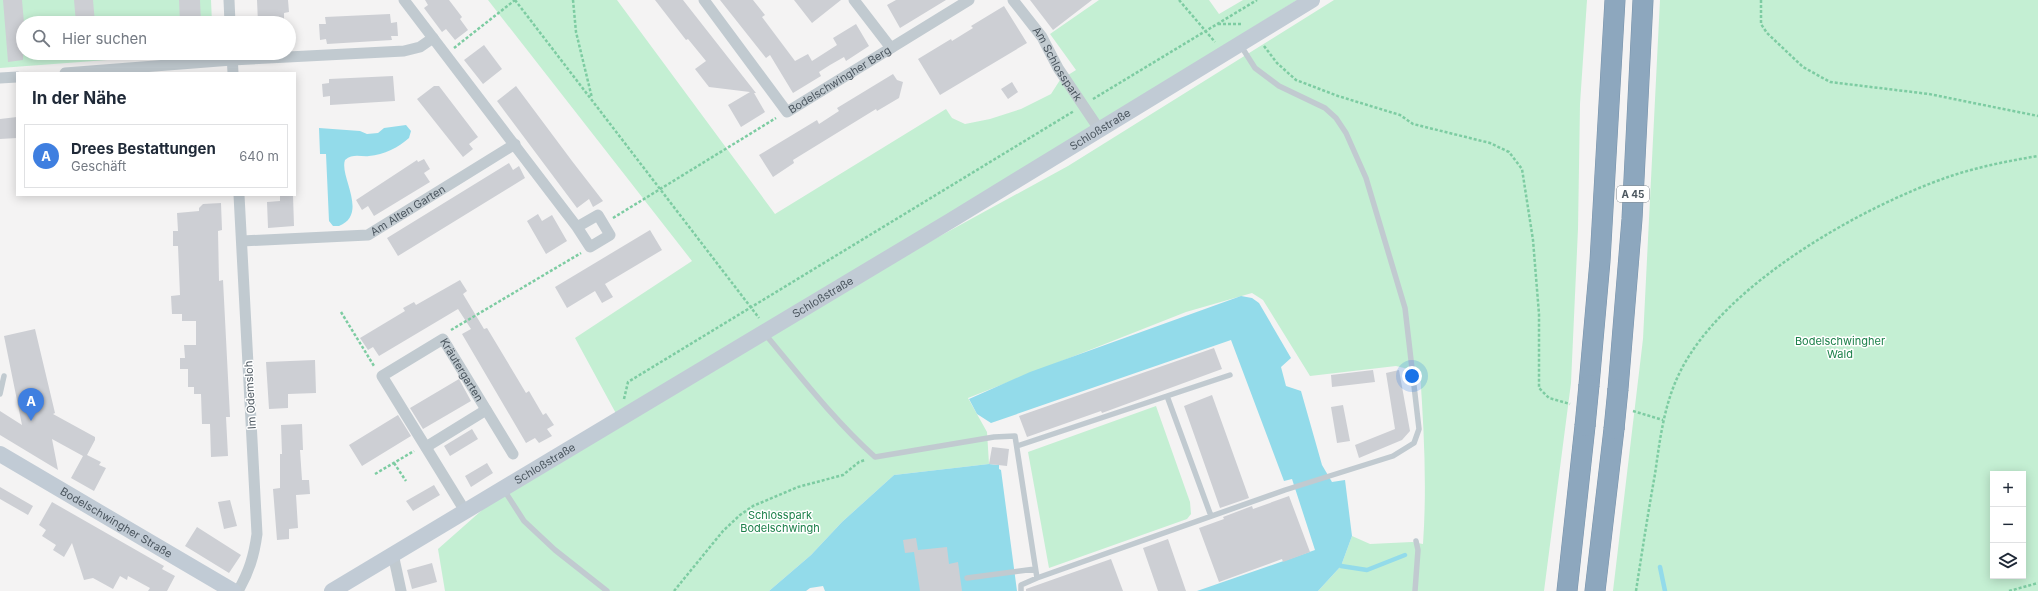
<!DOCTYPE html>
<html lang="de">
<meta charset="utf-8">
<style>
body{margin:0;font-family:Inter,sans-serif;background:#f6f6f7;color:#1f2937}
.controls{position:absolute;right:12px;bottom:12px;display:grid;overflow:hidden;border-radius:0px;box-shadow:0 2px 10px #0003}
.controls button{width:36px;height:36px;display:grid;place-items:center;padding:0;border:0;border-bottom:1px solid #e0e1e3;background:#fff;color:#1f2937;font:20px sans-serif}
.you{position:absolute;left:1412px;top:376px;width:14px;height:14px;margin:-10px;border:3px solid #fff;border-radius:50%;background:#1a73e8;box-shadow:0 0 0 6px #1a73e833}
.badge{display:grid;place-items:center;width:26px;height:26px;border-radius:50%;background:#227cdf;color:#fff;font-size:13px;font-weight:700}
.pin{position:absolute;translate:-50% -33px;filter:drop-shadow(0 1px 2px #0008)}
.pin::after{content:'';position:absolute;top:21px;width:14px;height:12px;background:inherit;clip-path:polygon(0 0,100% 0,50% 100%)}
.list{margin:0;padding:0;list-style:none}
h2{display:flex;justify-content:space-between;align-items:center;height:52px;margin:0;padding:0 16px;font-size:17px}
h2 small{font-size:13px;font-weight:400;color:#747a83}
.list li{display:grid;grid-template-columns:26px 1fr auto;gap:12px;align-items:center;box-sizing:border-box;height:64px;margin:0 8px 8px;padding:0 8px;border:1px solid #e0e1e3;border-radius:0px}
.list b{display:block;font-size:15px;white-space:nowrap}
.list p{margin:0;font-size:13px;white-space:nowrap;color:#747a83}
.list em{font-size:13px;font-style:normal;color:#747a83}
.icon{flex:none;width:22px;height:22px;fill:none;stroke:currentColor;stroke-width:2;stroke-linecap:round;stroke-linejoin:round}
.map{position:relative;flex:none;width:2038px;height:591px;overflow:hidden}
.search{position:absolute;background:#fff;box-shadow:0 2px 10px #0003;left:16px;top:16px;width:280px;height:44px;display:flex;align-items:center;gap:10px;box-sizing:border-box;padding:0 14px;border-radius:22px;color:#747a83;font-size:15px}
.panel{position:absolute;background:#fff;box-shadow:0 2px 10px #0003;left:16px;top:72px;width:280px;height:124px;border-radius:0px}
.map>svg:first-child{display:block}
</style>
<div class="map">
<svg width="2038" height="591" viewBox="0 0 2038 591">
<rect width="100%" height="100%" fill="#f4f3f3"/>
<path fill="#c4efd3" fill-rule="evenodd" d="M 0,0 L 211,0 L 212,23 L 23,23 L 23,53 L 201,53 L 0,68 Z
M 488,0 L 617,0 L 775,214 L 946,109 L 952,118 L 965,124 L 990,119 L 1021,109 L 1051,94 L 1060,80 L 1076,70 L 1050,34 L 1099,0 L 1209,0 L 1219,14 L 1243,0 L 1297,0 L 772,328 L 1068,166 L 1334,0 L 1587,0 L 1580,104 L 1578,229 L 1571,383 L 1544,591 L 1318,591 L 1341,566 L 1352,536 L 1370,544 L 1412,542 L 1423,544 C 1427,486 1424,430 1420,372 L 1396,366 L 1310,376 L 1263,300 L 1252,293 L 1186,312 L 968,398 L 987,432 L 989,464 L 894,475 L 842,522 L 811,555 L 769,591 L 445,591 L 438,549 L 481,511 L 503,488 L 619,419 L 575,338 L 692,261 Z
M 1660,0 L 2038,0 L 2038,591 L 1613,591 L 1643,339 ZM 1993,474 L 2023,474 L 2023,576 L 1993,576 Z
M 1156,406 L 1190,502 L 1191,514 L 1187,519 L 1049,568 L 1028,452 Z"/>
<path fill="#93dbea" d="M 406,125 L 411,131 L 409,138 C 399,147 384,155 369,156 C 361,157 353,153 345,160 C 339,176 369,214 339,226 L 333,226 L 329,221 L 326,154 L 320,154 L 319,128 L 360,131 L 367,134 L 378,133 L 384,128 Z
M 1241,296 L 1252,298 L 1259,303 L 1291,358 L 1281,367 L 1286,386 L 1301,391 L 1322,465 L 1332,482 L 1345,480 L 1352,536 L 1341,566 L 1318,591 L 1197,591 L 1315,550 L 1292,479 L 1284,481 L 1231,340 L 991,423 L 977,414 L 969,399 L 1030,372 Z
M 989,464 L 999,465 L 999,469 L 1001,470 L 1017,591 L 825,591 L 823,586 L 810,588 L 806,591 L 769,591 L 811,555 L 842,522 L 894,475 Z"/>
<g fill="none" stroke-linecap="round" stroke-linejoin="round">
<path stroke="#93dbea" stroke-width="4.5" d="M 1341,566 L 1367,570 L 1405,555
M 1660,567 L 1665,591"/>
</g>
<path fill="#cdcfd4" d="M 3,0 L 22,0 L 24,23 L 23,60 L 8,62 Z
M 74,0 L 93,0 L 95,23 L 76,23 Z
M 179,0 L 200,0 L 201,23 L 180,23 Z
M 257,0 L 288,0 L 289,12 L 284,13 L 284,23 L 258,23 Z
M 425,0 L 449,0 L 462,17 L 460,19 L 468,30 L 455,40 L 446,29 L 442,32 L 424,8 L 428,5 Z
M 655,0 L 683,0 L 756,93 L 754,93 L 765,112 L 741,127 L 728,105 L 750,92 L 709,87 L 695,69 L 706,61 L 688,39 L 686,40 Z
M 720,0 L 753,0 L 765,15 L 762,17 L 795,61 L 808,54 L 812,61 L 823,54 L 837,45 L 833,38 L 856,24 L 869,46 L 846,61 L 844,57 L 830,65 L 819,72 L 821,76 L 793,93 L 770,55 L 766,58 Z
M 794,0 L 841,0 L 812,23 Z
M 896,0 L 946,0 L 900,28 L 887,5 Z
M 1030,0 L 1092,0 L 1053,30 Z
M 1004,6 L 1027,43 L 940,95 L 918,59 L 951,39 L 952,41 L 973,28 L 971,26 Z
M 390,14 L 391,23 L 397,22 L 398,36 L 391,36 L 392,40 L 327,44 L 326,39 L 320,40 L 319,24 L 326,24 L 325,17 Z
M 484,45 L 502,69 L 483,84 L 464,60 Z
M 893,74 L 897,80 L 903,82 L 899,98 L 877,111 L 876,109 L 793,160 L 794,163 L 773,177 L 759,155 L 817,120 L 819,124 L 839,111 L 837,108 Z
M 393,76 L 395,101 L 330,105 L 330,96 L 323,97 L 322,84 L 329,83 L 329,79 Z
M 1012,82 L 1018,92 L 1008,99 L 1001,89 Z
M 434,86 L 439,86 L 478,137 L 469,144 L 473,149 L 463,157 L 417,99 Z
M 516,86 L 572,161 L 603,201 L 593,207 L 589,199 L 577,208 L 497,101 Z
M 17,117 L 17,138 L 0,139 L 0,119 Z
M 424,159 L 430,169 L 424,173 L 430,182 L 374,216 L 368,206 L 362,210 L 356,200 L 417,160 L 418,162 Z
M 509,163 L 513,170 L 519,166 L 525,178 L 398,256 L 387,238 Z
M 280,195 L 293,195 L 294,226 L 268,228 L 267,202 L 280,201 Z
M 221,203 L 222,230 L 218,231 L 219,281 L 223,280 L 230,417 L 226,417 L 228,456 L 211,457 L 210,424 L 202,424 L 201,394 L 194,394 L 194,387 L 188,387 L 188,369 L 180,369 L 180,358 L 185,358 L 184,345 L 196,345 L 196,321 L 182,321 L 182,314 L 172,314 L 171,296 L 180,295 L 178,246 L 173,246 L 173,231 L 178,231 L 177,213 L 199,211 L 199,208 L 203,204 Z
M 538,214 L 542,221 L 552,215 L 567,241 L 546,254 L 527,221 Z
M 650,230 L 662,250 L 605,284 L 613,297 L 602,303 L 595,291 L 567,308 L 555,287 Z
M 460,280 L 467,291 L 463,294 L 484,329 L 487,328 L 526,393 L 529,391 L 543,415 L 546,413 L 554,425 L 547,429 L 552,436 L 539,443 L 535,438 L 526,443 L 462,334 L 471,329 L 458,309 L 379,356 L 373,347 L 368,350 L 360,338 L 405,311 L 403,308 L 414,302 L 416,305 Z
M 35,329 L 55,413 L 53,414 L 95,437 L 95,440 L 87,455 L 101,462 L 99,465 L 106,468 L 94,491 L 71,478 L 83,456 L 52,439 L 58,470 L 0,435 L 0,411 L 22,425 L 4,336 Z
M 1214,348 L 1222,369 L 1102,413 L 1101,411 L 1027,437 L 1019,416 Z
M 315,360 L 316,393 L 288,394 L 288,408 L 269,409 L 266,362 Z
M 1373,370 L 1375,382 L 1332,387 L 1331,375 Z
M 1399,370 L 1410,431 L 1402,440 L 1359,458 L 1355,445 L 1395,429 L 1386,373 Z
M 459,379 L 471,401 L 423,429 L 410,408 Z
M 1212,395 L 1249,498 L 1220,508 L 1184,406 Z
M 1343,405 L 1350,441 L 1337,443 L 1331,407 Z
M 398,415 L 411,436 L 362,466 L 349,445 Z
M 302,424 L 303,450 L 300,450 L 302,480 L 309,480 L 310,494 L 296,495 L 298,528 L 289,529 L 289,539 L 277,540 L 273,489 L 280,488 L 280,454 L 282,454 L 281,425 Z
M 472,429 L 478,439 L 450,456 L 444,446 Z
M 992,447 L 1009,449 L 1007,466 L 989,464 Z
M 487,463 L 493,473 L 471,487 L 465,476 Z
M 434,485 L 440,495 L 413,511 L 406,501 Z
M 0,487 L 33,506 L 28,515 L 0,499 Z
M 1289,496 L 1310,552 L 1283,562 L 1282,559 L 1219,582 L 1199,528 L 1224,519 L 1223,517 L 1252,506 L 1253,509 Z
M 230,500 L 237,526 L 224,529 L 218,502 Z
M 52,502 L 164,566 L 162,569 L 175,576 L 167,591 L 148,591 L 150,588 L 128,576 L 127,580 L 120,576 L 113,589 L 93,578 L 84,580 L 72,543 L 64,557 L 53,550 L 56,545 L 42,536 L 46,530 L 39,525 Z
M 197,527 L 241,555 L 229,573 L 185,546 Z
M 916,538 L 918,550 L 947,547 L 949,564 L 958,562 L 962,591 L 920,591 L 914,552 L 905,553 L 903,540 Z
M 1168,539 L 1186,591 L 1158,591 L 1143,548 Z
M 1111,559 L 1123,591 L 1026,591 L 1026,589 Z
M 432,563 L 437,582 L 412,589 L 407,570 Z"/>
<g fill="none" stroke-linecap="round" stroke-linejoin="round">
<defs>
<path id="highway" d="M 1589,385 L 1600,261 L 1615,0
M 1618,389 L 1632,219 L 1643,0
M 1567,591 L 1585,426
M 1595,591 L 1614,429"/>
</defs>
<use href="#highway" stroke="#7892aa" stroke-width="21"/>
<path stroke="#7dcca2" stroke-width="2.5" stroke-dasharray="3 2" stroke-linecap="butt" d="M 515,0 L 759,318
M 573,0 L 576,32 L 592,98
M 1179,0 L 1215,42
M 1761,0 L 1761,24 L 1767,33 L 1803,67 L 1830,82 L 1929,94 L 2038,116
M 1218,24 L 1243,24
M 1264,46 L 1277,63 L 1296,80 L 1338,96 L 1400,115 L 1413,124 L 1490,143 L 1509,152 L 1522,169 L 1533,240 L 1539,314 L 1539,388 L 1549,398 L 1570,404
M 454,48 L 515,0
M 1093,99 L 1257,0
M 613,218 L 776,118
M 341,312 L 374,366
M 451,330 L 581,253
M 624,399 L 628,382 L 1074,111
M 1633,411 L 1663,420
M 394,463 L 406,481
M 375,474 L 414,451
M 674,591 L 723,531 L 740,515 L 753,506 L 798,487 L 843,475 L 859,462 L 865,460
M 1636,591 C 1642,552 1648,513 1655,474 C 1660,439 1664,404 1680,372 C 1723,285 1859,208 1948,177 C 1977,167 2008,161 2038,156
M 2009,591 L 2038,583"/>
<path stroke="#c1cad0" stroke-width="5.5" d="M 765,334 C 800,376 834,420 875,457 L 994,437 L 1015,436 L 1037,578 L 1285,490 L 1393,456 L 1414,443 L 1419,429 L 1405,308 L 1366,178 L 1346,133 L 1336,118 L 1325,108 L 1279,86 L 1255,68 L 1241,46
M 0,394 L 4,376
M 1167,396 L 1211,516
M 1017,446 L 1230,375
M 504,490 L 524,521 L 555,550 L 607,591
M 967,578 L 1035,569
M 1021,591 L 1021,585 L 1037,578
M 1415,591 L 1418,550 L 1416,541"/>
<g stroke="#c1cad0" stroke-width="11">
<path d="M 229,0 L 230,23"/>
<path d="M 404,0 L 577,227 L 590,247 L 610,235 L 598,215 L 577,227"/>
<path id="s1" d="M 704,0 L 787,112 L 969,0"/>
<path d="M 854,0 L 891,48"/>
<path id="s2" d="M 1013,0 L 1042,37 L 1058,68 L 1099,129"/>
<path d="M 232,54 L 233,73"/>
<path d="M 65,73 L 232,60 L 404,51 L 420,47 L 433,38"/>
<path d="M 0,78 L 17,77"/>
<path id="s3" d="M 242,241 L 368,235 L 515,144"/>
<path d="M 426,447 L 486,410"/>
<path id="s4" d="M 465,511 L 382,376 L 443,339 L 513,454"/>
<path d="M 393,554 L 401,591"/>
<path d="M 238,591 C 249,572 254,556 257,534 L 239,195"/>
</g>
<g stroke="#c1cbd5" stroke-width="16">
<path id="s5" d="M 0,454 L 233,591"/>
<path id="s6" d="M 332,591 L 950,221 L 1312,0"/>
</g>
<use href="#highway" stroke="#8da7be" stroke-width="20"/>
<defs>
<path id="highway-bridge" d="M 1585,426 L 1589,385
M 1614,429 L 1618,389"/>
</defs>
<use href="#highway-bridge" stroke="#7892aa" stroke-width="21" stroke-linecap="butt"/>
<use href="#highway-bridge" stroke="#8da7be" stroke-width="20"/>
</g>
<g text-anchor="middle" stroke-width="3" stroke-linejoin="round" paint-order="stroke">
<rect fill="#fff" stroke="#81898f" stroke-width="1" x="1617" y="186" width="32" height="16" rx="3"/>
<g font-size="10" font-weight="bold" fill="#4b565f">
<text x="1633" y="198">A 45</text>
</g>
<g font-size="11" fill="#4b565f" stroke="#fff">
<text dy="4" stroke="none"><textPath href="#s2" startOffset="78">Am Schlosspark</textPath></text>
<text dy="4" stroke="none"><textPath href="#s1" startOffset="201">Bodelschwingher Berg</textPath></text>
<text dy="4" stroke="none"><textPath href="#s6" startOffset="896">Schloßstraße</textPath></text>
<text dy="4" stroke="none"><textPath href="#s3" startOffset="173">Am Alten Garten</textPath></text>
<text dy="4" stroke="none"><textPath href="#s6" startOffset="572">Schloßstraße</textPath></text>
<text dy="4" stroke="none"><textPath href="#s4" startOffset="266">Kräutergarten</textPath></text>
<text transform="translate(250 395) rotate(-93)" y="4">Im Odemsloh</text>
<text dy="4" stroke="none"><textPath href="#s6" startOffset="248">Schloßstraße</textPath></text>
<text dy="4" stroke="none"><textPath href="#s5" startOffset="135">Bodelschwingher Straße</textPath></text>
</g>
<g font-size="11" fill="#1c804a" stroke="#fff">
<text x="1840" y="345">Bodelschwingher<tspan x="1840" dy="13">Wald</tspan></text>
<text x="780" y="519">Schlosspark<tspan x="780" dy="13">Bodelschwingh</tspan></text>
</g>
</g>
</svg>
<div class="controls">
<button>+</button>
<button>−</button>
<button><svg class="icon" aria-label="layers" viewBox="0 0 24 24"><path d="M12 4l9 5-9 5-9-5zM3 14l9 5 9-5"/></svg></button>
</div>
<div class="you"></div>
<div class="pin badge" style="left:31px;top:421px;background:#3f7fe0">A</div>
<div class="search"><svg class="icon" aria-label="search" viewBox="0 0 24 24"><circle cx="10" cy="10" r="6"/><path d="M15 15l6 6"/></svg>Hier suchen</div>
<section class="panel">
<h2>In der Nähe<small></small></h2>
<ul class="list">
<li><span class="badge" style="background:#3f7fe0">A</span><div><b>Drees Bestattungen</b><p>Geschäft</p></div><em>640 m</em></li>
</ul>
</section>
</div>
